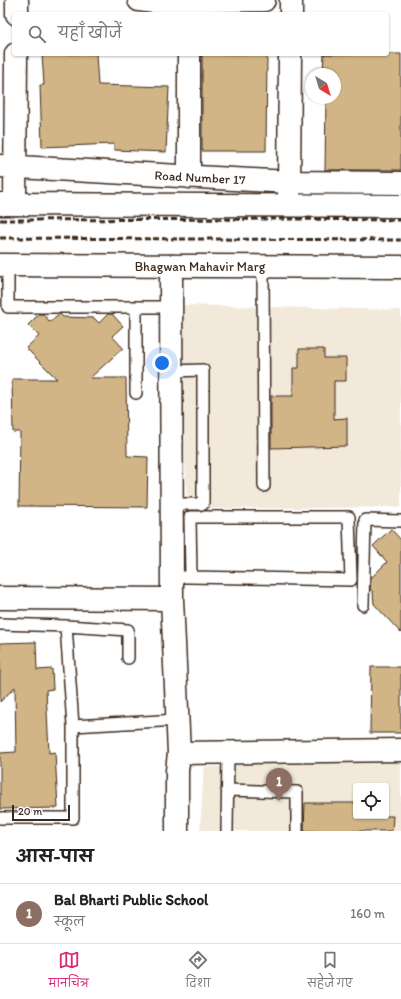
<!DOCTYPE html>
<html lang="hi">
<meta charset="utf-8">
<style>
body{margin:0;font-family:Itim,"Playpen Sans Deva",sans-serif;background:#f2f2f2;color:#222}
.controls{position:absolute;right:12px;bottom:12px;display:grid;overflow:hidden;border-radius:4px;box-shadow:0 1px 3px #0004}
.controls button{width:36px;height:36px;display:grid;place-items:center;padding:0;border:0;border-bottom:1px solid #e0e0e0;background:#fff;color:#222;font:20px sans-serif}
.compass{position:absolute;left:305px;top:68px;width:36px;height:36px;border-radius:50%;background:#fff;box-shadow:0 1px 3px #0004;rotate:142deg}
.scale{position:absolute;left:12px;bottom:10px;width:58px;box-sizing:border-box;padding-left:4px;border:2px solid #3b2a1e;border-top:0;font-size:11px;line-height:14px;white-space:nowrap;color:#3b2a1e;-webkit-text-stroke:3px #fff;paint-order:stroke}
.you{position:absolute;left:162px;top:363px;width:14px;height:14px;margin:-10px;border:3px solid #fff;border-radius:50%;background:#1a73e8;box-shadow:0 0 0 6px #1a73e833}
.badge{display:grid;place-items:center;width:26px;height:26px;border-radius:50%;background:#db2777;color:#fff;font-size:13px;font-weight:700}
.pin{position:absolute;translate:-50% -33px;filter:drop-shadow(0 1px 2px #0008)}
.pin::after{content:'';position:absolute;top:21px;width:14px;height:12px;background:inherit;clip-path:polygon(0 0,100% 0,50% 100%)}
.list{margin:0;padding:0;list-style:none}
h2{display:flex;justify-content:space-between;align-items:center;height:52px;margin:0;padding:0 16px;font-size:17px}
h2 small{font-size:13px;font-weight:400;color:#767676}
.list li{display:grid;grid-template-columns:26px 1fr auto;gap:12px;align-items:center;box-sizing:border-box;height:60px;padding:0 16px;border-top:1px solid #e0e0e0}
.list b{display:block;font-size:15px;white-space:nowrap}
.list p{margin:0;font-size:13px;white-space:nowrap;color:#767676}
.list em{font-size:13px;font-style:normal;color:#767676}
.icon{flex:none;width:22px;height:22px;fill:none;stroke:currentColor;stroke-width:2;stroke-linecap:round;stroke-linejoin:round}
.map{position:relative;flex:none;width:401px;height:831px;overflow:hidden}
.search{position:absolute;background:#fff;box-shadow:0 1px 3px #0004;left:12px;right:12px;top:12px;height:44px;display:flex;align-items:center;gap:10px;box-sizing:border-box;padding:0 14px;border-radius:4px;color:#767676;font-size:15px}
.sheet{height:112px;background:#fff}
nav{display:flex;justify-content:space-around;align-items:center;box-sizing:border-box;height:56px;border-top:1px solid #e0e0e0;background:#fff;font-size:11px;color:#767676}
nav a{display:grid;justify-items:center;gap:2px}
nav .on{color:#db2777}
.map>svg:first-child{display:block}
</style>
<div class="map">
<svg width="401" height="831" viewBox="0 0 401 831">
<rect width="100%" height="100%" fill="#fff"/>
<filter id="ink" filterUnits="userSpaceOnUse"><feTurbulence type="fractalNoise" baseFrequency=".025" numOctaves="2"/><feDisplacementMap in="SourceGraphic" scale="8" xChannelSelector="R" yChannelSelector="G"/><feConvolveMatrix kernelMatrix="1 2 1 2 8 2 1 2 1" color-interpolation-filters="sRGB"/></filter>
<g filter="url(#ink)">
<path fill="#f2e9db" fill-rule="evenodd" d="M 179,305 L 401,310 L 401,507 L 187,509 Z
M 401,756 L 401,831 L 200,831 L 204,767 ZM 356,786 L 386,786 L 386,816 L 356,816 Z"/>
<path fill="#d2b586" stroke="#3b2a1e" d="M 42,54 L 96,54 L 98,85 L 169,87 L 166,152 L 114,150 L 114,144 L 42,147 L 40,85 L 44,85 Z
M 202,54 L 267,54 L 266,151 L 202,151 Z
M 324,54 L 401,54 L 401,170 L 325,170 L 326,98 L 335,98 L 335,74 L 326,74 L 326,71 L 323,71 Z
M 39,314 L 43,314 L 50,322 L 60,314 L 63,317 L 94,318 L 99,323 L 108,314 L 112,314 L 123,326 L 112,336 L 123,348 L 90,378 L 126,378 L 127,456 L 148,457 L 147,507 L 19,506 L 20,432 L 13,432 L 12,379 L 57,379 L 26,348 L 39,336 L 28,325 Z
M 299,349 L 324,349 L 324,358 L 346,358 L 346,381 L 334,381 L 334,419 L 347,418 L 347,446 L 271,448 L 271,396 L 293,396 L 293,368 L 299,368 Z
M 391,529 L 401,540 L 401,633 L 374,604 L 373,592 L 370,589 L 371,578 L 387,562 L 373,546 Z
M 36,642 L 37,670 L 52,669 L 53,689 L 46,690 L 49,753 L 55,752 L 58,808 L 0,809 L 0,753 L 16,752 L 15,687 L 0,702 L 0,643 Z
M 371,667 L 401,667 L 401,733 L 370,733 Z
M 305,803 L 356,803 L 356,816 L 393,816 L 392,831 L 304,831 Z"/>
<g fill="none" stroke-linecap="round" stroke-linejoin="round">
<defs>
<path id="service" d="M 8,265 L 8,307 L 171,307
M 263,266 L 264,486
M 136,307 L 136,393
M 171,371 L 203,370 L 203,504 L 172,504
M 172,577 L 188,577 L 351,580 L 349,517 L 190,517 L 191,577
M 363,605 L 365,520 L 401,521
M 0,624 L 66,626 L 73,726
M 66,626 L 128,630 L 128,658
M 227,790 L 297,792 L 297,831
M 0,818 L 73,818 L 73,726 L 178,720
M 227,831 L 228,752"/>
<path id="minor" d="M 139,0 L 155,2 L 264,0
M 17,14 L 17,0
M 291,14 L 291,0
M 0,166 L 289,182 L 401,183
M 189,177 L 189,54
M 289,196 L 290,54
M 15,204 L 16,54
M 171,266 L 172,599 L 179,753 L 177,771 L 177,831
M 0,598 L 172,599
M 179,753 L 401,750"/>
<path id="secondary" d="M 0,204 L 401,206
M 0,265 L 401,267"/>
</defs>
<use href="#service" stroke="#3b2a1e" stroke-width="14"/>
<use href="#minor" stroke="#3b2a1e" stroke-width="25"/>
<use href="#secondary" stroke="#3b2a1e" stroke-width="25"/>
<use href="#service" stroke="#fff" stroke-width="11"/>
<use href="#minor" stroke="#fff" stroke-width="22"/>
<use href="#secondary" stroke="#fff" stroke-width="22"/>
<path stroke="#3b2a1e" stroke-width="3" stroke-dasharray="6 3" stroke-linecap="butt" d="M 0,220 L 291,219 L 401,220
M 0,238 L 401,240"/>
</g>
</g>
<g text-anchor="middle" stroke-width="3" stroke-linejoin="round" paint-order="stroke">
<g font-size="13" fill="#3b2a1e" stroke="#fff">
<text transform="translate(200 177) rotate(3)" y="5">Road Number 17</text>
<text x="200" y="271">Bhagwan Mahavir Marg</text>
</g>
</g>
</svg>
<div class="controls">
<button><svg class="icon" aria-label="locate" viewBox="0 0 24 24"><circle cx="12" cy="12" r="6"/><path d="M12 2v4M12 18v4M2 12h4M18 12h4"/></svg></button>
</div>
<svg class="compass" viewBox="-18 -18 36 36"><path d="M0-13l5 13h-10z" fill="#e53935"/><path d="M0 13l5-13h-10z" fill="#767676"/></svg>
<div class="scale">20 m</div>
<div class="you"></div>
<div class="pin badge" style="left:279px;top:801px;background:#8d6e63">1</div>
<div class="search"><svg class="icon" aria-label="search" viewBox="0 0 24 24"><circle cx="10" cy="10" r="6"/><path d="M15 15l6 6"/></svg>यहाँ खोजें</div>
</div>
<section class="sheet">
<h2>आस-पास<small></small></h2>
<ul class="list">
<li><span class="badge" style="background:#8d6e63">1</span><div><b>Bal Bharti Public School</b><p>स्कूल</p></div><em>160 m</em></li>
</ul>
</section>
<nav>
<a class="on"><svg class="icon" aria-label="map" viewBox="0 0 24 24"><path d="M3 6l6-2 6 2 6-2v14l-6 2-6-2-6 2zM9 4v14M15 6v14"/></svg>मानचित्र</a>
<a><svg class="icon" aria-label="directions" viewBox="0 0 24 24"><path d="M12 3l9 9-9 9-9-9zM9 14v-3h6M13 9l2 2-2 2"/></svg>दिशा</a>
<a><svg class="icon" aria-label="saved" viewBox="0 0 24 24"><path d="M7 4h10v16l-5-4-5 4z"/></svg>सहेजे गए</a>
</nav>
